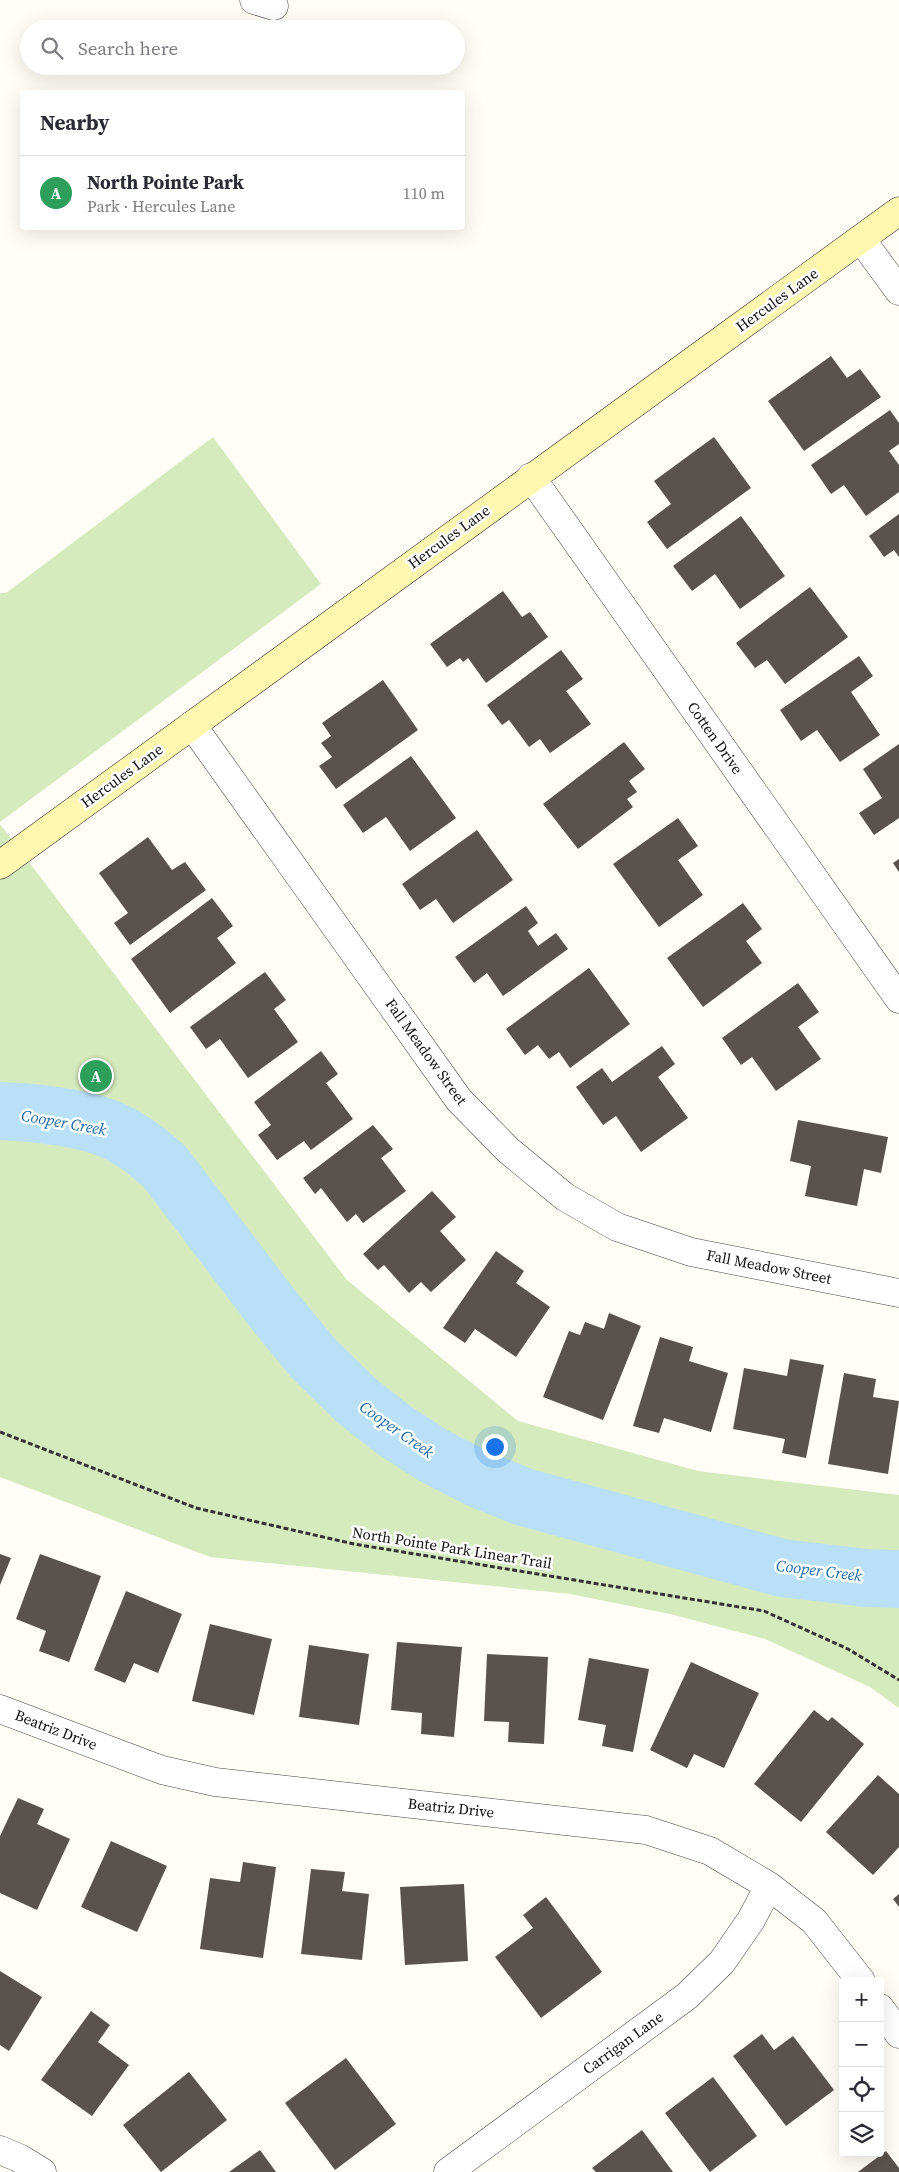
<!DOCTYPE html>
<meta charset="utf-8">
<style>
body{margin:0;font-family:"Source Serif 4",serif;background:#f2f2f3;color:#2b2b33}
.controls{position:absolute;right:15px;bottom:15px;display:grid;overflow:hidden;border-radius:5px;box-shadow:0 5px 20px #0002}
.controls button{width:45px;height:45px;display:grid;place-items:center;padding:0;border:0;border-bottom:1px solid #e1e1e2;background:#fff;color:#2b2b33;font:25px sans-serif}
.you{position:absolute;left:494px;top:1446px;width:18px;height:18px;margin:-12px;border:4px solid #fff;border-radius:50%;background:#1a73e8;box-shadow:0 0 0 8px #1a73e833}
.badge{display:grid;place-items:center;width:32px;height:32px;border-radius:50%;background:#db2777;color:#fff;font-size:16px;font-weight:700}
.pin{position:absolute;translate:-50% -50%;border:2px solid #fff;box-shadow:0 1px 5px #0006}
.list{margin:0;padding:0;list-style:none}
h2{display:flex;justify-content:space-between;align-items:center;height:65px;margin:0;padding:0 20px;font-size:21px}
h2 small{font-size:16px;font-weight:400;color:#7c7c81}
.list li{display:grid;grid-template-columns:32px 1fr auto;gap:15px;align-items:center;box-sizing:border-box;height:75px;padding:0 20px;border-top:1px solid #e1e1e2}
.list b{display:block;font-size:19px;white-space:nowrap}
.list p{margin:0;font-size:16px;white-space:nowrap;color:#7c7c81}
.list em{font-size:16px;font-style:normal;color:#7c7c81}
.icon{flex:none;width:28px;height:28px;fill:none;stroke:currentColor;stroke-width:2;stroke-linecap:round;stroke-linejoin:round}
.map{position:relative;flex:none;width:899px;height:2172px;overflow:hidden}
.search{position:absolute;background:#fff;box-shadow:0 5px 20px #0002;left:20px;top:20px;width:445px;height:55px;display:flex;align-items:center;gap:12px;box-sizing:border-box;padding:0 18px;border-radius:28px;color:#7c7c81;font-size:19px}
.panel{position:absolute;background:#fff;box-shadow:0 5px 20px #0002;left:20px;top:90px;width:445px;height:140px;border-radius:5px}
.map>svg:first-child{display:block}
</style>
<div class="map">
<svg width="899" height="2172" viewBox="0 0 899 2172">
<rect width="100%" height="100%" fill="#fffdf5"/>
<path fill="#d5ebbd" d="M 213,437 L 321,584 L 0,822 L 0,593 L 6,593 Z
M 0,824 L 347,1280 L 518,1421 L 698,1471 L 899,1495 L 899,1708 L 870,1687 L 765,1639 L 670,1614 L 570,1594 L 210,1557 L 0,1477 Z"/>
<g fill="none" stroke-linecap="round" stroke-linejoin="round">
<path stroke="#b9e0f7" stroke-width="58" d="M 0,1111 C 32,1112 90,1118 118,1133 C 136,1142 150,1154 165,1167 L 272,1308 L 313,1358 L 357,1401 L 394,1430 L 434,1456 L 479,1479 L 524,1497 L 782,1568 L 866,1578 L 899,1579"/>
</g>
<path fill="#5a524d" d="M 831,356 L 847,378 L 860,369 L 881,397 L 804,451 L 768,401 Z
M 890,410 L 899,423 L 899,444 L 889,451 L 899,465 L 899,492 L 866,516 L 844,485 L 831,494 L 811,465 Z
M 714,437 L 751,488 L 667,549 L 647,522 L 671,504 L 654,481 Z
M 899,514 L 899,557 L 894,550 L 884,557 L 869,536 Z
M 741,516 L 785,576 L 740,609 L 715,574 L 692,591 L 673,566 Z
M 810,587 L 848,637 L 785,684 L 767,660 L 755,668 L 736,643 Z
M 503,591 L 522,617 L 530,612 L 548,637 L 486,683 L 468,658 L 463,662 L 460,658 L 447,667 L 430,644 Z
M 561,650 L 583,679 L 566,691 L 591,724 L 550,753 L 540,739 L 529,747 L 509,720 L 502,725 L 487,705 Z
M 859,656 L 873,676 L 851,692 L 880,735 L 840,762 L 817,730 L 801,741 L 780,710 Z
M 383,680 L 418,730 L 336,789 L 319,766 L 332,757 L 321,743 L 331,736 L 322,723 Z
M 624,742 L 645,769 L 629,781 L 637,792 L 627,799 L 633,807 L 578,849 L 543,804 Z
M 899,744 L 899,818 L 874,835 L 859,813 L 882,798 L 863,769 Z
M 411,756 L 456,818 L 410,851 L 386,817 L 363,833 L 343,805 Z
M 678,818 L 698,846 L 678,860 L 703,895 L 659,927 L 613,864 Z
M 477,830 L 513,880 L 453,923 L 436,899 L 420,910 L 402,884 Z
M 148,837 L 172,870 L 185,862 L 206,890 L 130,945 L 114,923 L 128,913 L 99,873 Z
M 899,859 L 899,872 L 893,863 Z
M 212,898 L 233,926 L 217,938 L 236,963 L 170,1013 L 131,959 Z
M 743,903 L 762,929 L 746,941 L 762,963 L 703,1007 L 667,958 Z
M 526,906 L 538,923 L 528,931 L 538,946 L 556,933 L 568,949 L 503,996 L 487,973 L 474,983 L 455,957 Z
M 589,968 L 630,1024 L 570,1068 L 559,1052 L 549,1059 L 538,1045 L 525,1055 L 506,1029 Z
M 265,972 L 286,1000 L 274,1009 L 298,1042 L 248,1078 L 220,1039 L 206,1049 L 190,1027 Z
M 798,983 L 819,1012 L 798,1027 L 821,1059 L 776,1091 L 752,1057 L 741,1065 L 722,1038 Z
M 662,1046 L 675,1064 L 658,1077 L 688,1118 L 641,1152 L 616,1116 L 603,1125 L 576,1087 L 602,1068 L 612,1082 Z
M 321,1051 L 338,1074 L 326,1083 L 353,1119 L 311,1150 L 304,1141 L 277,1160 L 258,1135 L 271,1125 L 254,1102 Z
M 798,1120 L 888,1137 L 881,1173 L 864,1169 L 857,1206 L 805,1196 L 811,1166 L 790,1161 Z
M 373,1125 L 393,1149 L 381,1158 L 406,1191 L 363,1223 L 356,1214 L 347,1222 L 321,1188 L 315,1194 L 303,1178 Z
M 432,1191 L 456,1217 L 440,1231 L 466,1260 L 431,1292 L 421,1282 L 409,1293 L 384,1265 L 378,1270 L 363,1254 Z
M 496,1251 L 524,1271 L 516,1283 L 550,1307 L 516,1357 L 475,1329 L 465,1343 L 443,1328 Z
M 609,1313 L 641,1326 L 603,1420 L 543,1397 L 569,1331 L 580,1335 L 585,1322 L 604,1329 Z
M 660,1337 L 693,1347 L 689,1361 L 728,1373 L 711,1432 L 664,1418 L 659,1433 L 633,1426 Z
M 790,1359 L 824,1365 L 806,1458 L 782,1453 L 785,1439 L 733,1429 L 744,1368 L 787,1376 Z
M 844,1373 L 876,1379 L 873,1397 L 899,1401 L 888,1474 L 828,1464 Z
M 0,1554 L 11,1558 L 0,1585 Z
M 40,1554 L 101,1576 L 69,1662 L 39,1651 L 46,1631 L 16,1619 Z
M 126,1591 L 182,1614 L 158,1673 L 134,1663 L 125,1683 L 94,1670 Z
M 210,1624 L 272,1639 L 254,1715 L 192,1701 Z
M 397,1642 L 462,1647 L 454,1737 L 421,1734 L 422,1713 L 391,1710 Z
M 309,1645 L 369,1654 L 359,1725 L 299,1717 Z
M 487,1654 L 548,1657 L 544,1744 L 508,1742 L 509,1722 L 484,1721 Z
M 589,1658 L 649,1669 L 633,1752 L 602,1746 L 606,1725 L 578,1720 Z
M 691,1662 L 759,1693 L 724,1768 L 694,1754 L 687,1768 L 650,1750 Z
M 814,1710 L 828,1721 L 832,1717 L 864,1744 L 801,1822 L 754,1784 Z
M 878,1775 L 899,1794 L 899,1847 L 873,1875 L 826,1832 Z
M 18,1798 L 44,1809 L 37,1824 L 70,1839 L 37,1910 L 0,1893 L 0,1836 Z
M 111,1841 L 167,1866 L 137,1932 L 81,1907 Z
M 243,1862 L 276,1867 L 263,1958 L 200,1949 L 210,1878 L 240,1882 Z
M 311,1869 L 345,1872 L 342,1891 L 369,1894 L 362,1960 L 301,1954 Z
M 464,1884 L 468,1961 L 405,1965 L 400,1887 Z
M 899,1894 L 899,1907 L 893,1899 Z
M 546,1897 L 602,1972 L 541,2018 L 495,1957 L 533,1928 L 523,1915 Z
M 0,1971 L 42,1997 L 9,2051 L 0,2045 Z
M 91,2011 L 110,2025 L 98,2042 L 129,2065 L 92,2116 L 41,2080 Z
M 762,2034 L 774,2050 L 793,2036 L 834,2090 L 786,2126 L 733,2056 Z
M 346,2058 L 396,2124 L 335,2170 L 285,2103 Z
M 189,2072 L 227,2120 L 161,2172 L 123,2125 Z
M 713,2077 L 757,2136 L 710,2172 L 665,2113 Z
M 642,2130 L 673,2172 L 596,2172 L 592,2168 Z
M 260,2150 L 276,2172 L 229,2172 Z
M 886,2151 L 899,2168 L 899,2172 L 858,2172 Z"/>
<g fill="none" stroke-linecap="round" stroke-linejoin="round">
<defs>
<path id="street" d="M 254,0 L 274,6
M 861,239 L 899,291
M 531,477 L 899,999
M 192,725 L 459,1100 L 508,1150 L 565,1197 L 617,1227 L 691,1252 L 899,1293
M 0,1709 L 162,1770 L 215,1782 L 646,1830 L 710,1851 L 769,1886 L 814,1921 L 861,1981
M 880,2008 L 899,2034
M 0,2150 L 19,2158 L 42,2172
M 448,2172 L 687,1996 L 722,1962 L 751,1920 L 769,1886"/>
<path id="secondary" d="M 0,865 L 899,211"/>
</defs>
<use href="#street" stroke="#444" stroke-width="29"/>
<use href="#secondary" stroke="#333" stroke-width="29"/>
<path stroke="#333" stroke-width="3" stroke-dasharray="5 2.5" stroke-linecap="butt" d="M 0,1432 L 196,1508 L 354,1544 L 764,1611 L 848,1649 L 899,1680"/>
<use href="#street" stroke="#fff" stroke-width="28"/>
<use href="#secondary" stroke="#fff6b0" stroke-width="28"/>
</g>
<g text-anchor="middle" stroke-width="5" stroke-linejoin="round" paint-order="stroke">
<g font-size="15" fill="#111" stroke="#fff">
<text transform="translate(777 300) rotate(-36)" y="5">Hercules Lane</text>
<text transform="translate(449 537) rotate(-36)" y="5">Hercules Lane</text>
<text transform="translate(715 738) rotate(55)" y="5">Cotten Drive</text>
<text transform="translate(122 776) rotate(-36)" y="5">Hercules Lane</text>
<text transform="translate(426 1052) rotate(54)" y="5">Fall Meadow Street</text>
<text transform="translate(769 1267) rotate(11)" y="5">Fall Meadow Street</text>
<text transform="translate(452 1548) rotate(9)" y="5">North Pointe Park Linear Trail</text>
<text transform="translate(56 1730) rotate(21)" y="5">Beatriz Drive</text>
<text transform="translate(451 1808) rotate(6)" y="5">Beatriz Drive</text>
<text transform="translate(623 2043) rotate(-36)" y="5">Carrigan Lane</text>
</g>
<g font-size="16" font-style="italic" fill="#1768a6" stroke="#fff">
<text transform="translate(64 1122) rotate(10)" y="6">Cooper Creek</text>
<text transform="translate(397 1429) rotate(35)" y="6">Cooper Creek</text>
<text transform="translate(819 1570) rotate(7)" y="6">Cooper Creek</text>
</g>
</g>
</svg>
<div class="controls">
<button>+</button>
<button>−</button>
<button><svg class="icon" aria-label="locate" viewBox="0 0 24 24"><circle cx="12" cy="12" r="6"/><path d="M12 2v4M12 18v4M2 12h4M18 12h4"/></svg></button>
<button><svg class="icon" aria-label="layers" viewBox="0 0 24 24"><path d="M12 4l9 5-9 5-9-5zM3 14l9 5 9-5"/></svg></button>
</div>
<div class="you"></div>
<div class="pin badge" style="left:96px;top:1076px;background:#2e9e5b">A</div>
<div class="search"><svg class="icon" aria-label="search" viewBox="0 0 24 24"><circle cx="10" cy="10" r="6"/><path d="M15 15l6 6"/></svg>Search here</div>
<section class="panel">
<h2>Nearby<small></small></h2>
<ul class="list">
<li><span class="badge" style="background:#2e9e5b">A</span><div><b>North Pointe Park</b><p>Park · Hercules Lane</p></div><em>110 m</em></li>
</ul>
</section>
</div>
